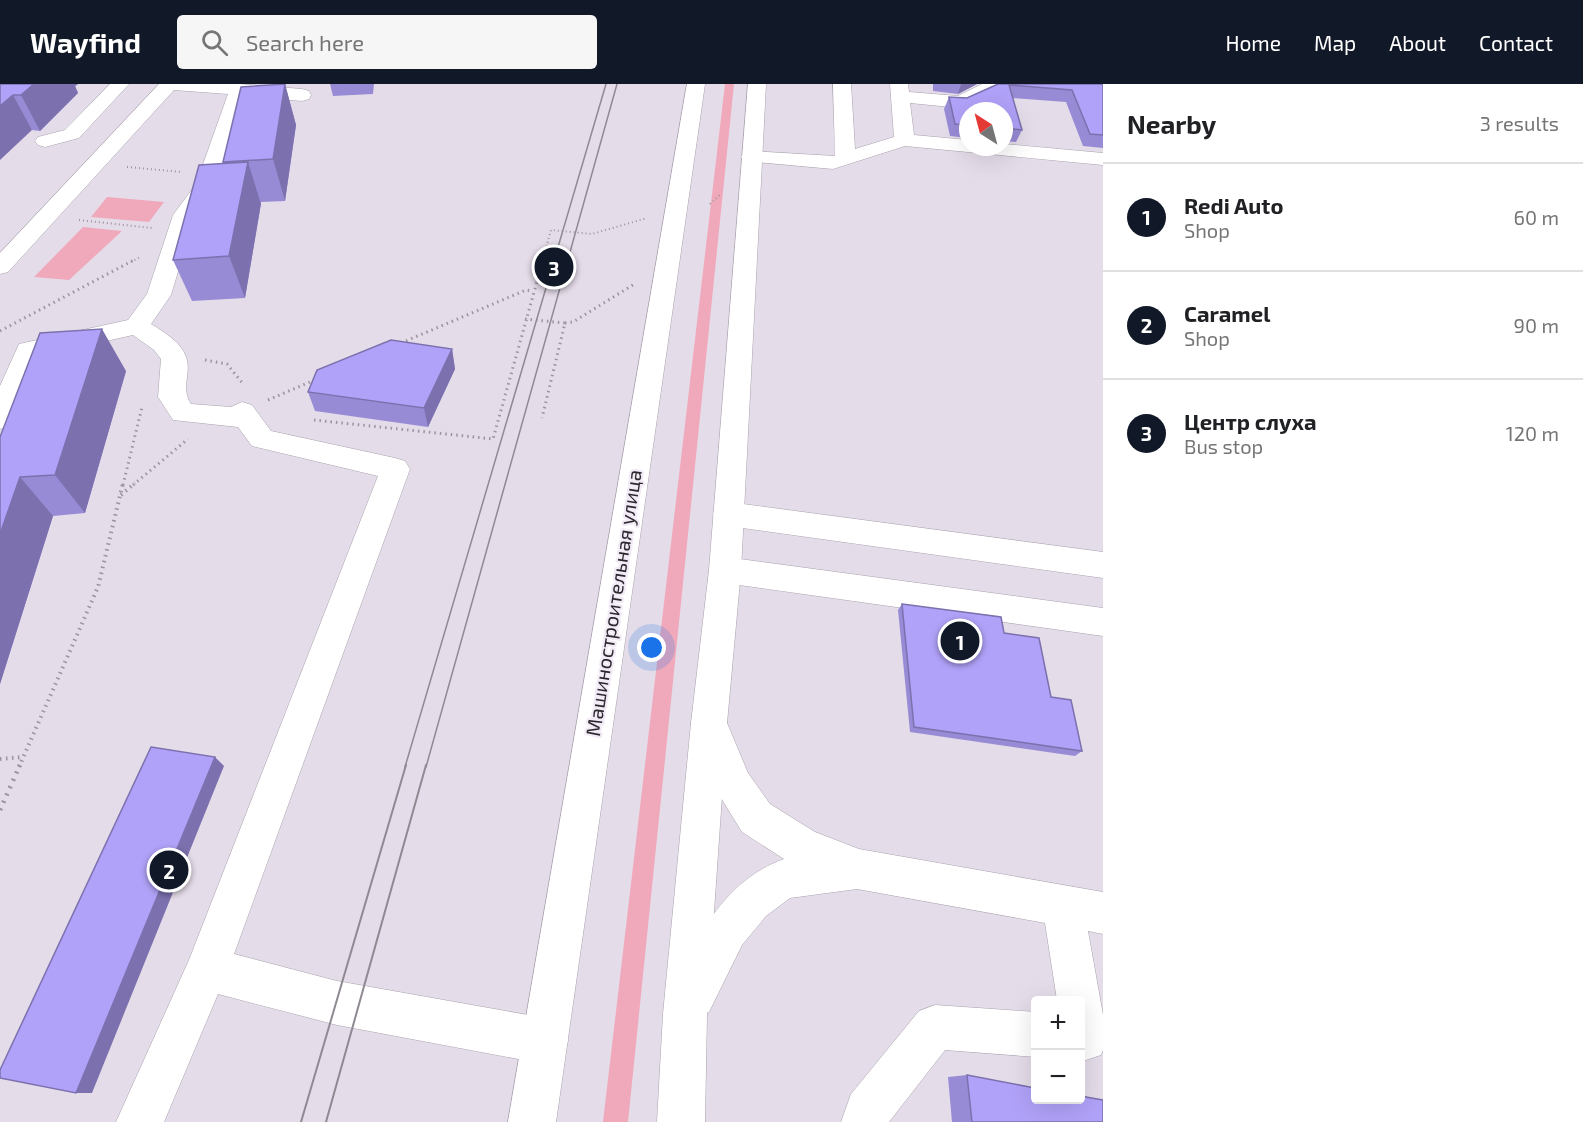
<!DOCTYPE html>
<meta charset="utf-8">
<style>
body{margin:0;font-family:"Exo 2",sans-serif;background:#f6f6f6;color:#202124}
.controls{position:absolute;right:18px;bottom:18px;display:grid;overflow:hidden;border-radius:6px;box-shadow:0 6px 24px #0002}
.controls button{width:54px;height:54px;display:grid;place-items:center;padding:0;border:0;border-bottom:2px solid #e0e0e0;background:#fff;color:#202124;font:30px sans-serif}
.compass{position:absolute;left:959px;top:18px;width:54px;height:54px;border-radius:50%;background:#fff;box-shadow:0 6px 24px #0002;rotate:324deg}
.you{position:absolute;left:652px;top:564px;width:21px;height:21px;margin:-15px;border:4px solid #fff;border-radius:50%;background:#1a73e8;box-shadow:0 0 0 9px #1a73e833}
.badge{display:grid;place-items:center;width:39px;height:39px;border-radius:50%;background:#111827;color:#fff;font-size:20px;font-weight:700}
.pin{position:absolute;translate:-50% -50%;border:3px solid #fff;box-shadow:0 2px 6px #0006}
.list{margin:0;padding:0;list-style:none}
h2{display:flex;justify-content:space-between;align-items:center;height:78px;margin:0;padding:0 24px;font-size:26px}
h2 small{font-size:20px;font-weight:400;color:#757577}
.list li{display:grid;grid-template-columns:39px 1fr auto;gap:18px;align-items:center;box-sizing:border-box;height:108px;padding:0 24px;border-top:2px solid #e0e0e0}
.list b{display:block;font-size:22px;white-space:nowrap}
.list p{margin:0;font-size:20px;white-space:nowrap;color:#757577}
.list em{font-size:20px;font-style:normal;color:#757577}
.icon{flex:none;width:33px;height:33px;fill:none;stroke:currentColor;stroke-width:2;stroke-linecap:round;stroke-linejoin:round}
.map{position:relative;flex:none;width:1103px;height:1038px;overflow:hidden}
header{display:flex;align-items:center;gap:36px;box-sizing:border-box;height:84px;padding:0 30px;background:#111827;color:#fff}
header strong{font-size:28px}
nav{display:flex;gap:33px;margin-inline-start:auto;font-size:21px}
.search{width:420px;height:54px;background:#f6f6f6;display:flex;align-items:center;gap:15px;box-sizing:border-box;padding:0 21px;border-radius:6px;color:#757577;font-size:22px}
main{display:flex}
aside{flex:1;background:#fff}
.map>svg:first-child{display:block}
</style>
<header>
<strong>Wayfind</strong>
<div class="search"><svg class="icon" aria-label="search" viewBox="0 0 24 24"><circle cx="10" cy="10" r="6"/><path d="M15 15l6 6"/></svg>Search here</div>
<nav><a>Home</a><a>Map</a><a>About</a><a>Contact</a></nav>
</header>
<main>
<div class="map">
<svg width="1103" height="1038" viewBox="0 0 1103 1038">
<rect width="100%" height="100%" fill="#e5dce9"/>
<path fill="#f0a9bb" d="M 725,0 L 734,0 L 628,1038 L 603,1038 Z
M 107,113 L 164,118 L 149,138 L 91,133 Z
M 83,143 L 122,147 L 69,196 L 34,193 Z"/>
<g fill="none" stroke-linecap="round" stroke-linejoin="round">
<defs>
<path id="minor" d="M 110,0 L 129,0 L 79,54 L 45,63 L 38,61 L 35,57 L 38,53 L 65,46 Z
M 159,0 L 239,0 L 302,5 L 309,7 L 311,11 L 309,15 L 302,17 L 246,12 L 217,101 L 195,131 L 171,211 L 151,240 C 164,248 181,258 186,273 C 192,289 180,304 191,320 L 231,323 L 242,318 L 252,321 L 271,347 L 395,374 L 405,377 L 410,385 L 234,870 L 337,897 L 545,934 L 561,941 L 568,957 L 561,973 L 545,980 L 337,941 L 218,910 L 164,1038 L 116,1038 L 189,876 L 378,392 L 252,362 L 238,343 L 173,336 L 158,313 L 161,275 L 154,266 L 133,251 L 39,272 L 14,335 L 10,342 L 0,345 L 0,302 L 19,260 L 128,236 L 147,210 L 173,131 L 196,100 L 228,10 L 174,6 L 8,188 L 0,190 L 0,169 Z
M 833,0 L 851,0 L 855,65 L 894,53 L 890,0 L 908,0 L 909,8 L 958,12 L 982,0 L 1006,0 L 1004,4 L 961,24 L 910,19 L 914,51 L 968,56 L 968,63 L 1004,63 L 1004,60 L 1103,69 L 1103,81 L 905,62 L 833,85 L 744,77 L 741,73 L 744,69 L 751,67 L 835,72 Z
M 728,418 L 1103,468 L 1103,494 L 728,442 L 717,438 L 713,430 L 717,422 Z
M 725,473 L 1103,524 L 1103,552 L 725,499 L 714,495 L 709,486 L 714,477 Z
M 709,622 L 722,627 L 748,689 L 770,720 L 815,748 L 859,765 L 1103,808 L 1103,850 L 1088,847 L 1103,931 L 1103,966 L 1101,971 L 1080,978 L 1080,916 L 1057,916 L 1045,839 L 857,805 L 790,814 L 766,832 L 742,861 L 709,928 L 693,934 L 677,928 L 671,912 C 695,855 723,797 784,775 L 742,748 L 721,714 L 691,639 L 696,627 Z
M 935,921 L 1036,928 L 1036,973 L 945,966 L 889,1038 L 841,1038 L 851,1010 L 919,927 Z"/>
<path id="major" d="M 687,0 L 705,0 L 556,1038 L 508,1038 Z
M 748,0 L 766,0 L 741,486 L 727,639 L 707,930 L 705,1038 L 657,1038 L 663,930 L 691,639 L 709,486 Z"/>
</defs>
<use href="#minor" stroke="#a9a2ad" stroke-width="1"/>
<use href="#major" stroke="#a9a2ad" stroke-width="1"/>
<path stroke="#9b949e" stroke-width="2" stroke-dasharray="1 3" stroke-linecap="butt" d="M 127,83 L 182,88
M 710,120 L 720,111
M 79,136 L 152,144
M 131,178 L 140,173
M 542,178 L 551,146 L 592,150 L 647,134"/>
<path stroke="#9b949e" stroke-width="3" stroke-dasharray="1.5 4" stroke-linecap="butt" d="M 525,235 L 565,239 L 542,334
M 565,239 L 573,238 L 636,199
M 0,247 L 134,176
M 401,259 L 526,206 L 533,207
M 205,276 L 227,280 L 244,301
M 268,316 L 317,295
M 314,336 L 493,355 L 543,176
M 123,401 L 142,323
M 133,401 L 188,355"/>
<path stroke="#9b949e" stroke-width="4" stroke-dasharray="1.5 4.5" stroke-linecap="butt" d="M 121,411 L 135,399
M 0,675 L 23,673
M 19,683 L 98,503 L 123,399"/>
<path stroke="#9b949e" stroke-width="4.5" stroke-dasharray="2 6" stroke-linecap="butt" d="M 0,726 L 20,681"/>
<use href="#minor" fill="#fff" fill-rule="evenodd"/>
<use href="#major" fill="#fff" fill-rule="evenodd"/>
<path stroke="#8f8992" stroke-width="1.5" d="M 405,683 L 606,0
M 426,683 L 617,0"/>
<path stroke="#8f8992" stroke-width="2" d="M 301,1038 L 406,681
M 326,1038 L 426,681"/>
</g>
<path fill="#988bd6" d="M 0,0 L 78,0 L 75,2 L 78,9 L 40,47 L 32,46 Z
M 285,0 L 296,41 L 285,117 L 261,118 L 245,214 L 192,217 L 173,176 L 224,80 L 223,78 Z
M 330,0 L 374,0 L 373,10 L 333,12 Z
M 933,0 L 977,0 L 958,10 L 933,7 Z
M 998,0 L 1103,0 L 1103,64 L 1083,62 L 1066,18 L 1012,14 L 1022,46 L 1016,58 L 1004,57 L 1004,27 L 968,27 L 968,54 L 950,52 L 944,25 L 949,13 L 967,14 Z
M 452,265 L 455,285 L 428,343 L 315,327 L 308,308 Z
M 126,287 L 85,429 L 53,432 L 0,600 L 0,353 Z
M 902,520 L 1004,549 L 1051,613 L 1082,667 L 1075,672 L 910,648 L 898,526 Z
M 967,991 L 1103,1038 L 952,1038 L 948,993 Z"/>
<path fill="#7c71ae" d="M 34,0 L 78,0 L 75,2 L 78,9 L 40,47 L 21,11 Z
M 285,0 L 296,41 L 285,117 L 273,75 Z
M 961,0 L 977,0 L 958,10 Z
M 13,11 L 32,46 L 0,76 L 0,22 Z
M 248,78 L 261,120 L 245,214 L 229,172 Z
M 102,245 L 126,287 L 85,429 L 55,391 Z
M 452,265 L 455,285 L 428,343 L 424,324 Z
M 20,393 L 53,432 L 0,600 L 0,450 Z
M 215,673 L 224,682 L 92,1009 L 76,1009 Z"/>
<path fill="#b1a2f9" stroke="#7c71ae" stroke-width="1.5" d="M 0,0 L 34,0 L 21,11 L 13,11 L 0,22 Z
M 285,0 L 273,75 L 223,78 L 241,3 Z
M 998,0 L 1103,0 L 1103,51 L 1090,50 L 1072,6 L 1009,1 L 1022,46 L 1004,44 L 1004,27 L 968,27 L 968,41 L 955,40 L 949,13 L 967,14 Z
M 248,78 L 229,172 L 173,176 L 199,81 Z
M 102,245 L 55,391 L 20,393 L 0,450 L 0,353 L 40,249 Z
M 391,256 L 452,265 L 424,324 L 308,308 L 317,286 Z
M 902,520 L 1001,533 L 1004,549 L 1039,554 L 1051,613 L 1071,616 L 1082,667 L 914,643 Z
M 151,663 L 215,673 L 76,1009 L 0,994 L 0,986 Z
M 967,991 L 1035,1004 L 1035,1016 L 1080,1016 L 1080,1012 L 1103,1016 L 1103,1038 L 972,1038 Z"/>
<g text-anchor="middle" stroke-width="4.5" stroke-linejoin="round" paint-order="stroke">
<g font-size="20" fill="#2c292e" stroke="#f2eaf6">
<text transform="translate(614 519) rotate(-81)" y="7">Машиностроительная улица</text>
</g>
</g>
</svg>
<div class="controls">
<button>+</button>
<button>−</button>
</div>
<svg class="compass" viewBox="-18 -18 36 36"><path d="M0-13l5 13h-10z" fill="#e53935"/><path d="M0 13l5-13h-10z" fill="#757577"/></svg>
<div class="you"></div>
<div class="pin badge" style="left:960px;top:557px">1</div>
<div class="pin badge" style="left:169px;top:786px">2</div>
<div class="pin badge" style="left:554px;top:183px">3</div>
</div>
<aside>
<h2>Nearby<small>3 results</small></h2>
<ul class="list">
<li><span class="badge">1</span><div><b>Redi Auto</b><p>Shop</p></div><em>60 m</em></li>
<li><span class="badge">2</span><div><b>Caramel</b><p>Shop</p></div><em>90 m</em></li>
<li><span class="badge">3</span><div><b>Центр слуха</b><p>Bus stop</p></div><em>120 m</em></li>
</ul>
</aside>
</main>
